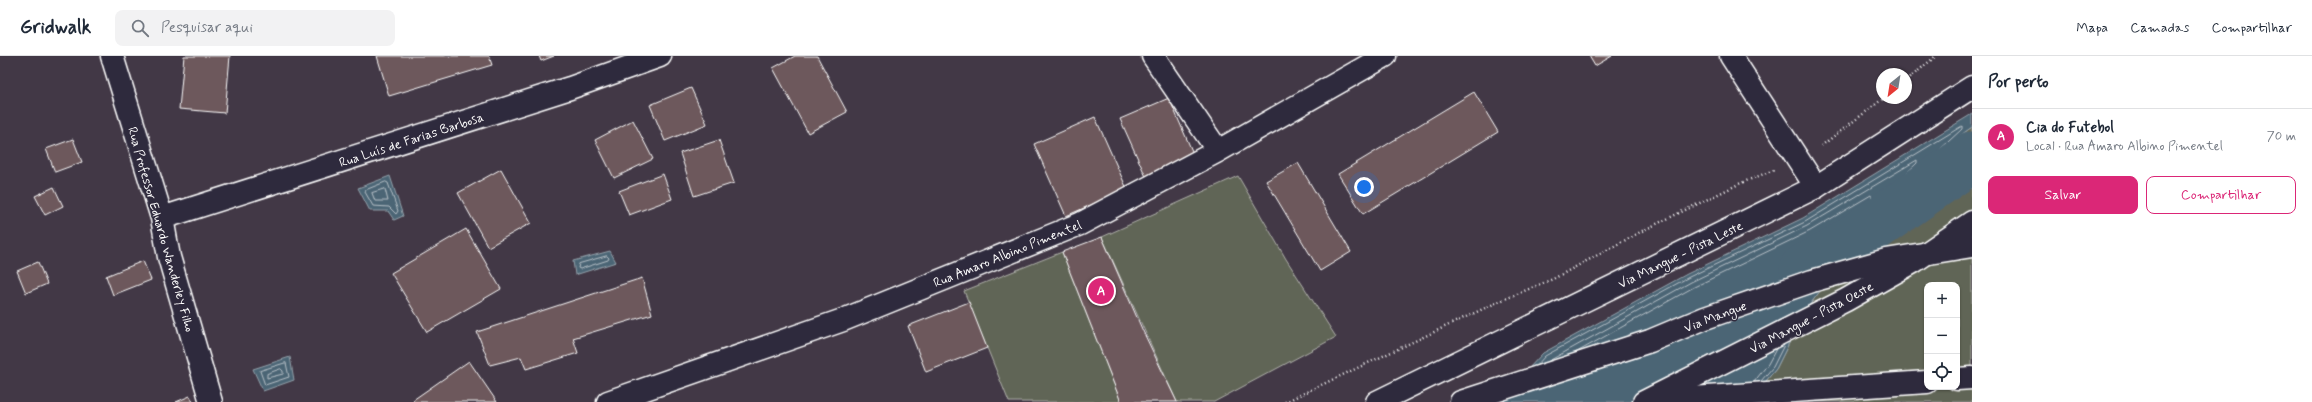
<!DOCTYPE html>
<html lang="pt">
<meta charset="utf-8">
<style>
body{margin:0;font-family:Mynerve,sans-serif;background:#f2f2f3;color:#1f2937}
.controls{position:absolute;right:12px;bottom:12px;display:grid;overflow:hidden;border-radius:8px;box-shadow:0 1px 3px #0004}
.controls button{width:36px;height:36px;display:grid;place-items:center;padding:0;border:0;border-bottom:1px solid #e0e1e3;background:#fff;color:#1f2937;font:20px sans-serif}
.compass{position:absolute;left:1876px;top:12px;width:36px;height:36px;border-radius:50%;background:#fff;box-shadow:0 1px 3px #0004;rotate:210deg}
.you{position:absolute;left:1364px;top:131px;width:14px;height:14px;margin:-10px;border:3px solid #fff;border-radius:50%;background:#1a73e8;box-shadow:0 0 0 6px #1a73e833}
.badge{display:grid;place-items:center;width:26px;height:26px;border-radius:50%;background:#db2777;color:#fff;font-size:13px;font-weight:700}
.pin{position:absolute;translate:-50% -50%;border:2px solid #fff;box-shadow:0 1px 4px #0006}
.list{margin:0;padding:0;list-style:none}
h2{display:flex;justify-content:space-between;align-items:center;height:52px;margin:0;padding:0 16px;font-size:17px}
h2 small{font-size:13px;font-weight:400;color:#747a83}
.list li{display:grid;grid-template-columns:26px 1fr auto;gap:12px;align-items:center;box-sizing:border-box;height:56px;padding:0 16px;border-top:1px solid #e0e1e3}
.list b{display:block;font-size:15px;white-space:nowrap}
.list p{margin:0;font-size:13px;white-space:nowrap;color:#747a83}
.list em{font-size:13px;font-style:normal;color:#747a83}
.actions{display:flex;gap:8px;padding:12px 16px}
.actions a{flex:1;padding:9px 0;border:1px solid #db2777;border-radius:8px;text-align:center;font-size:14px;color:#db2777}
.actions .main{background:#db2777;color:#fff}
.icon{flex:none;width:22px;height:22px;fill:none;stroke:currentColor;stroke-width:2;stroke-linecap:round;stroke-linejoin:round}
.map{position:relative;flex:none;width:1972px;height:346px;overflow:hidden}
header{display:flex;align-items:center;gap:24px;box-sizing:border-box;height:56px;padding:0 20px;background:#fff;border-bottom:1px solid #e0e1e3}
header strong{font-size:19px}
nav{display:flex;gap:22px;margin-inline-start:auto;font-size:14px}
.search{width:280px;height:36px;background:#f2f2f3;display:flex;align-items:center;gap:10px;box-sizing:border-box;padding:0 14px;border-radius:8px;color:#747a83;font-size:15px}
main{display:flex}
aside{flex:1;background:#fff}
.map>svg:first-child{display:block}
</style>
<header>
<strong>Gridwalk</strong>
<div class="search"><svg class="icon" aria-label="search" viewBox="0 0 24 24"><circle cx="10" cy="10" r="6"/><path d="M15 15l6 6"/></svg>Pesquisar aqui</div>
<nav><a>Mapa</a><a>Camadas</a><a>Compartilhar</a></nav>
</header>
<main>
<div class="map">
<svg width="1972" height="346" viewBox="0 0 1972 346">
<rect width="100%" height="100%" fill="#423846"/>
<filter id="ink" filterUnits="userSpaceOnUse"><feTurbulence type="fractalNoise" baseFrequency=".025" numOctaves="2"/><feDisplacementMap in="SourceGraphic" scale="8" xChannelSelector="R" yChannelSelector="G"/><feConvolveMatrix kernelMatrix="1 2 1 2 8 2 1 2 1" color-interpolation-filters="sRGB"/></filter>
<g filter="url(#ink)">
<path fill="#616557" stroke="#b0b2ab" fill-rule="evenodd" d="M 1972,71 L 1972,346 L 1748,346 L 1776,313 L 1805,255 L 1885,149 L 1955,83 ZM 1927,229 L 1957,229 L 1957,331 L 1927,331 Z
M 1238,120 L 1286,203 L 1336,281 L 1214,346 L 1177,346 L 1102,181 Z
M 1062,196 L 1121,346 L 1009,346 L 964,235 Z"/>
<path fill="#4c6575" stroke="#94a3ac" d="M 1972,58 L 1972,71 L 1955,83 L 1885,149 L 1805,255 L 1776,313 L 1748,346 L 1497,346 L 1543,297 L 1687,218 L 1803,162 Z
M 390,120 L 403,160 L 394,164 L 388,155 L 370,155 L 358,132 Z
M 610,195 L 616,206 L 575,219 L 573,205 Z
M 290,301 L 294,324 L 263,335 L 253,313 Z"/>
<g fill="none" stroke-linecap="round" stroke-linejoin="round">
<path stroke="#b7c1c8" stroke-width="1" d="M 386,126 L 388,127 L 398,155 L 396,158 L 389,151 L 373,150 L 365,136 L 366,134 Z
M 385,133 L 388,145 L 375,145 L 372,137 Z
M 607,200 L 609,202 L 608,204 L 580,213 L 578,212 L 579,208 Z
M 1575,297 L 1694,231 L 1810,175 L 1871,139 L 1872,142 L 1820,210
M 1547,306 L 1691,226 L 1807,170 L 1917,104 L 1917,107 L 1878,144 L 1830,207
M 286,307 L 289,321 L 265,329 L 260,315 Z
M 1537,309 L 1545,300 L 1689,221 L 1805,166 L 1962,70 L 1962,73 L 1882,147 L 1838,205
M 281,313 L 283,315 L 283,318 L 267,322 L 267,318 Z
M 1761,325 L 1773,311 L 1784,289
M 1754,326 L 1768,308 L 1776,293"/>
<path stroke="#4c6575" stroke-width="51" d="M 1805,213 L 1831,200 L 1972,101"/>
</g>
<path fill="#6d585b" stroke="#fff" d="M 184,0 L 230,0 L 225,57 L 179,53 Z
M 377,0 L 489,0 L 492,9 L 389,40 Z
M 539,0 L 554,0 L 541,5 Z
M 795,0 L 817,0 L 847,56 L 808,77 L 773,12 Z
M 1589,0 L 1612,0 L 1595,10 Z
M 691,32 L 707,68 L 665,85 L 650,49 Z
M 1474,36 L 1498,76 L 1363,158 L 1338,118 Z
M 1169,42 L 1195,102 L 1147,123 L 1120,63 Z
M 1095,61 L 1127,133 L 1066,160 L 1034,88 Z
M 633,64 L 653,103 L 614,122 L 595,84 Z
M 73,83 L 82,106 L 55,116 L 46,93 Z
M 719,84 L 734,127 L 694,140 L 680,97 Z
M 1298,107 L 1351,196 L 1320,215 L 1266,125 Z
M 501,113 L 531,167 L 488,191 L 458,137 Z
M 663,118 L 672,143 L 629,159 L 619,135 Z
M 54,131 L 63,150 L 45,159 L 35,140 Z
M 466,173 L 501,233 L 427,276 L 391,217 Z
M 1102,181 L 1142,273 L 1177,346 L 1121,346 L 1062,196 Z
M 143,205 L 151,224 L 113,239 L 106,220 Z
M 38,206 L 47,228 L 26,237 L 17,215 Z
M 642,222 L 652,258 L 573,282 L 578,297 L 526,313 L 521,301 L 490,309 L 477,276 Z
M 969,246 L 987,292 L 926,316 L 908,270 Z
M 469,305 L 497,346 L 414,346 L 413,344 Z
M 190,340 L 193,346 L 176,346 Z"/>
<g fill="none" stroke-linecap="round" stroke-linejoin="round">
<defs>
<path id="minor" d="M 112,0 L 162,162 L 169,201 L 211,346
M 1153,0 L 1218,95
M 1731,0 L 1816,131
M 162,162 L 570,32 L 660,0
M 608,346 L 843,264 L 1080,168 L 1218,95 L 1385,0"/>
<path id="secondary" d="M 1957,323 L 1972,322
M 1648,345 L 1927,326
M 1461,346 L 1650,285 L 1705,262 L 1812,225 L 1886,204 L 1972,190"/>
<path id="primary" d="M 1377,346 L 1816,131 L 1972,31
M 1644,346 L 1846,244 L 1915,205 L 1972,166"/>
</defs>
<use href="#minor" stroke="#fff" stroke-width="25"/>
<use href="#secondary" stroke="#fff" stroke-width="25"/>
<use href="#primary" stroke="#fff" stroke-width="25"/>
<path stroke="#fff" stroke-width="2.5" stroke-dasharray="1 3" stroke-linecap="butt" d="M 1906,25 L 1936,0
M 1821,90 L 1884,42
M 1285,346 L 1500,245 L 1553,223 L 1644,174 L 1741,127 L 1774,114"/>
<use href="#minor" stroke="#2f2a3d" stroke-width="22"/>
<use href="#secondary" stroke="#2f2a3d" stroke-width="22"/>
<use href="#primary" stroke="#2f2a3d" stroke-width="22"/>
</g>
</g>
<g text-anchor="middle" stroke-width="3" stroke-linejoin="round" paint-order="stroke">
<g font-size="13" fill="#fff" stroke="#2f2a3d">
<text transform="translate(411 83) rotate(-18)" y="5">Rua Luís de Farias Barbosa</text>
<text transform="translate(162 173) rotate(74)" y="5">Rua Professor Eduardo Wanderley Filho</text>
<text transform="translate(1007 197) rotate(-22)" y="5">Rua Amaro Albino Pimentel</text>
<text transform="translate(1680 198) rotate(-26)" y="5">Via Mangue - Pista Leste</text>
<text transform="translate(1715 260) rotate(-21)" y="5">Via Mangue</text>
<text transform="translate(1811 261) rotate(-28)" y="5">Via Mangue - Pista Oeste</text>
</g>
</g>
</svg>
<div class="controls">
<button>+</button>
<button>−</button>
<button><svg class="icon" aria-label="locate" viewBox="0 0 24 24"><circle cx="12" cy="12" r="6"/><path d="M12 2v4M12 18v4M2 12h4M18 12h4"/></svg></button>
</div>
<svg class="compass" viewBox="-18 -18 36 36"><path d="M0-13l5 13h-10z" fill="#e53935"/><path d="M0 13l5-13h-10z" fill="#747a83"/></svg>
<div class="you"></div>
<div class="pin badge" style="left:1101px;top:235px">A</div>
</div>
<aside>
<h2>Por perto<small></small></h2>
<ul class="list">
<li><span class="badge">A</span><div><b>Cia do Futebol</b><p>Local · Rua Amaro Albino Pimentel</p></div><em>70 m</em></li>
</ul>
<div class="actions"><a class="main">Salvar</a><a>Compartilhar</a></div>
</aside>
</main>
